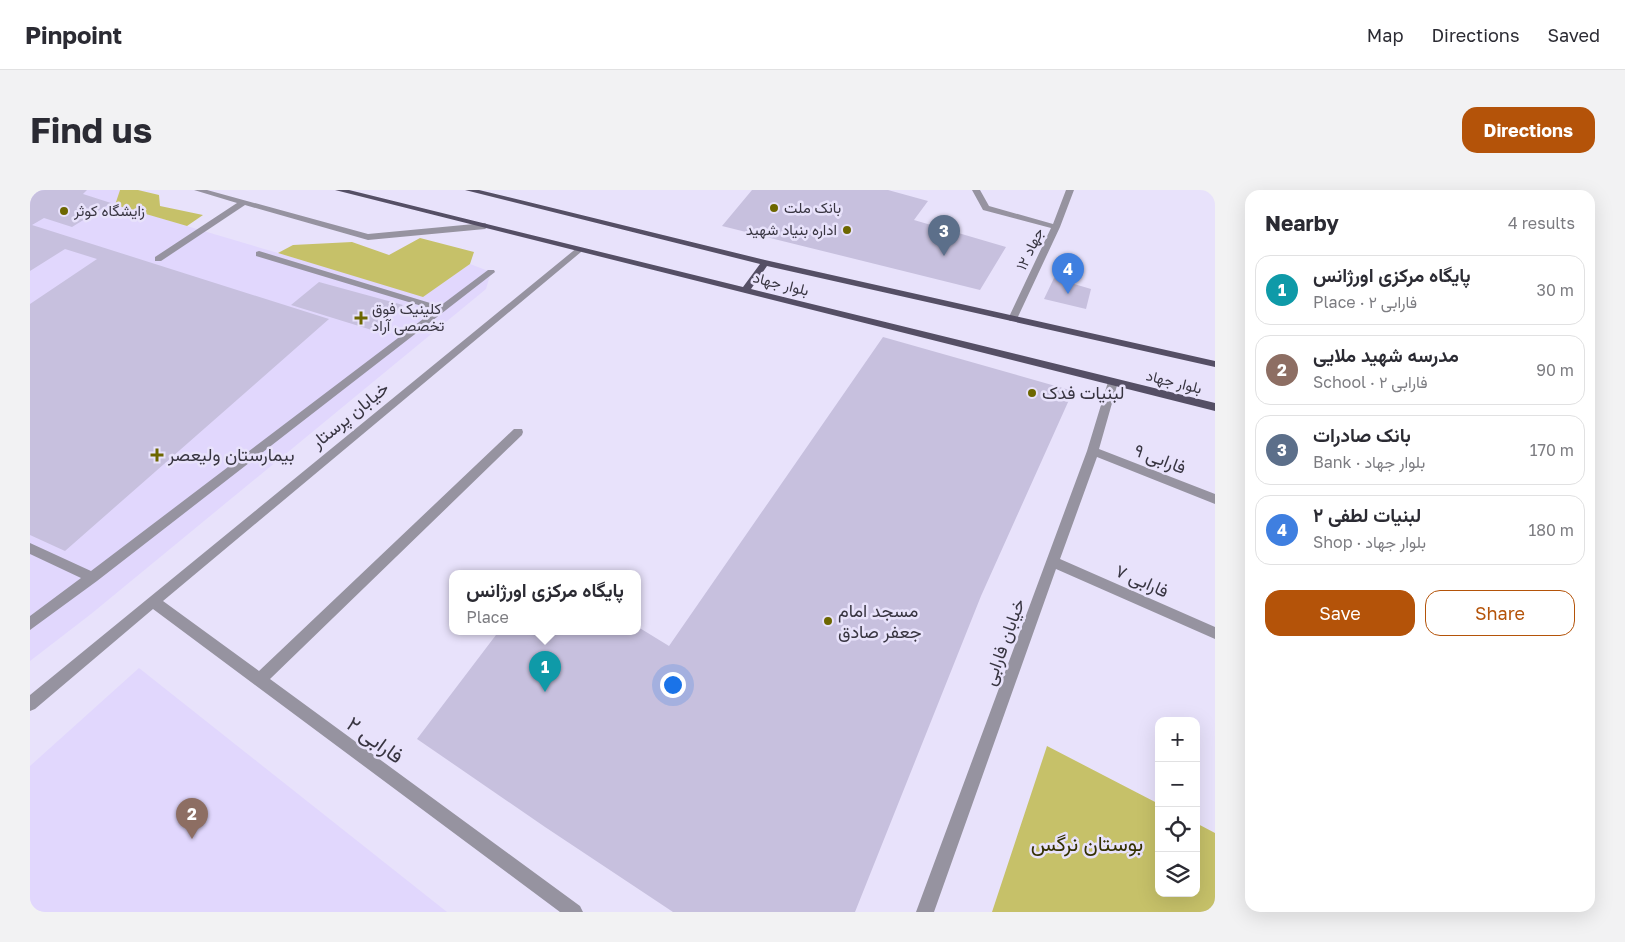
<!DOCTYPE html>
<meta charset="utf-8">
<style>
body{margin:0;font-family:"Golos Text",Vazirmatn,sans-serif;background:#f2f2f3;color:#2b2b33}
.controls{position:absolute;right:15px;bottom:15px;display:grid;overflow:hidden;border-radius:10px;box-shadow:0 5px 20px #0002}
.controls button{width:45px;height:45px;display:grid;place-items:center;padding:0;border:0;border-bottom:1px solid #e1e1e2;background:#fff;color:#2b2b33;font:25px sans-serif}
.you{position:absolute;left:642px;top:494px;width:18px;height:18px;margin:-12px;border:4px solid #fff;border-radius:50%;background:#1a73e8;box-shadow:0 0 0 8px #1a73e833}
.badge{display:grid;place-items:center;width:32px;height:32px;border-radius:50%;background:#b45309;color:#fff;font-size:16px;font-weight:700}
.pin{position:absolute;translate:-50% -41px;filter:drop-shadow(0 1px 2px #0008)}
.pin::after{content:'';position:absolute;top:26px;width:18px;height:15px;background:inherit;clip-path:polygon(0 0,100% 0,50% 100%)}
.popup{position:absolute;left:419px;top:380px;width:192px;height:65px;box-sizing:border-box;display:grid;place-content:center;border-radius:10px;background:#fff;filter:drop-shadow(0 1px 4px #0005);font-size:16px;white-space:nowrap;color:#7c7c81}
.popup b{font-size:19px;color:#2b2b33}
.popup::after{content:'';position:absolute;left:50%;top:100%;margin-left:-10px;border:10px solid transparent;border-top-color:#fff}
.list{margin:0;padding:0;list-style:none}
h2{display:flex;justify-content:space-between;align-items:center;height:65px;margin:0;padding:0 20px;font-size:21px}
h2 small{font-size:16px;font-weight:400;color:#7c7c81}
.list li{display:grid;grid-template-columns:32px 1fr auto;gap:15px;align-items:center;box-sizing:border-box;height:70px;margin:0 10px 10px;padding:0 10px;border:1px solid #e1e1e2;border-radius:15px}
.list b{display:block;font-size:19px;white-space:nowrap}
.list p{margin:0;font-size:16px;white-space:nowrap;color:#7c7c81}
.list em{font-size:16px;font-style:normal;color:#7c7c81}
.actions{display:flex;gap:10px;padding:15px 20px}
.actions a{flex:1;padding:11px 0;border:1px solid #b45309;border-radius:15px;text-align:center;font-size:18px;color:#b45309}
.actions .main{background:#b45309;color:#fff}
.icon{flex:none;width:28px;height:28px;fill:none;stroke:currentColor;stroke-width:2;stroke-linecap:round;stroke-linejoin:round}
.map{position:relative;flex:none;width:1185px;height:722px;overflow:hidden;border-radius:15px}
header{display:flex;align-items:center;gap:30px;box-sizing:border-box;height:70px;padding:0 25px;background:#fff;border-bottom:1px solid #e1e1e2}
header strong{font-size:24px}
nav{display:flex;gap:28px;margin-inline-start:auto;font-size:18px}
.intro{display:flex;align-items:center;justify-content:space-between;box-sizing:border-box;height:120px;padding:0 30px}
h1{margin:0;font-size:35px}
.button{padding:12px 22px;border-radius:15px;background:#b45309;color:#fff;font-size:18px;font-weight:700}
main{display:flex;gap:30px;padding:0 30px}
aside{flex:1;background:#fff;border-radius:15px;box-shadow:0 5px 20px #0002}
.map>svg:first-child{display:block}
</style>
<header>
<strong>Pinpoint</strong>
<nav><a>Map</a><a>Directions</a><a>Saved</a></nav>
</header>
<div class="intro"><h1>Find us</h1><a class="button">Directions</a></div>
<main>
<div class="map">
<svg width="1185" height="722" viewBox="0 0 1185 722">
<rect width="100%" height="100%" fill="#e8e2fb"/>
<path fill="#e1d7fd" d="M 0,0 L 90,0 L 86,15 L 393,106 L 440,74 L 461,82 L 456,99 L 61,424 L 0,471 Z
M 109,478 L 417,722 L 0,722 L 0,576 Z"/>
<path fill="#c6c169" d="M 90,0 L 108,0 L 129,5 L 130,16 L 173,25 L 157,36 L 85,15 Z
M 390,48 L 444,62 L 440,74 L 393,107 L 248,63 L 263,55 L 322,52 L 359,65 Z
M 1017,556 L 1129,614 L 1129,703 L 1166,703 L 1166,633 L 1185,643 L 1185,722 L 962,722 Z"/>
<path fill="#c7c0de" d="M 0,0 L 57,0 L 53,4 L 81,13 L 42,37 L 14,28 L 2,35 L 299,129 L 35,361 L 0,345 L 0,114 L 67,69 L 35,59 L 0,81 Z
M 722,0 L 858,0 L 898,11 L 884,30 L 976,57 L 950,100 L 692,36 Z
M 1024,88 L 1061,99 L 1056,119 L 1014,109 Z
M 289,92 L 373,115 L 345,141 L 261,115 Z
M 853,147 L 1043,201 L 951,406 L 825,722 L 643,722 L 515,637 L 387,549 L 469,441 L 608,441 L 608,437 L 639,456 Z"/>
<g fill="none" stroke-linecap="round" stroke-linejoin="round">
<path fill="#9693a0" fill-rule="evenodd" d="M 164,0 L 177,0 L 338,44 L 455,33 L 459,36 L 455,39 L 338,50 L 215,15 L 131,71 L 125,71 L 125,67 L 207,13 Z
M 942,0 L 950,0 L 959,16 L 1023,34 L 1036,0 L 1044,0 L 1030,37 L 986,131 L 980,131 L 978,129 L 1021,38 L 953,20 Z
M 548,57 L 551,58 L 551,62 L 133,411 L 229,481 L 484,239 L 492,239 L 493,242 L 492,245 L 240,489 L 550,716 L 553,722 L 530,722 L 123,419 L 5,519 L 0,521 L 0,505 Z
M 229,61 L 410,116 L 458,80 L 464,80 L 465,82 L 67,391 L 0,440 L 0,426 L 51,388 L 0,364 L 0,353 L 61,381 L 405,120 L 226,66 L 226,62 Z
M 1083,188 L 1088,192 L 1069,259 L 1185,304 L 1185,314 L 1067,267 L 1030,369 L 1185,437 L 1185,449 L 1026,379 L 904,722 L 886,722 L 1057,261 L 1078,192 Z"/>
<path fill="#554f65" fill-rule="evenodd" d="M 305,0 L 319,0 L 713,97 L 730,74 L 435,0 L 449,0 L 735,70 L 1185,171 L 1185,177 L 737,76 L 721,99 L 1185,213 L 1185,221 Z"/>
</g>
<g fill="#6d6700" stroke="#e8e2fb" stroke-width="2">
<circle cx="744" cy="18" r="5"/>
<circle cx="34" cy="21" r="5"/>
<circle cx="817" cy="40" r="5"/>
<path d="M328.5 120.5h5v5h5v5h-5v5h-5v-5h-5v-5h5z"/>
<circle cx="1002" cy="203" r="5"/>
<path d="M124.5 257.5h5v5h5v5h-5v5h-5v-5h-5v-5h5z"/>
<circle cx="798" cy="431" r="5"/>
</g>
<g text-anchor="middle" stroke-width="5" stroke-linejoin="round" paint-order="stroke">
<g font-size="15" fill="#383541" stroke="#e8e2fb" text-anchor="start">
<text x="754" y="23">بانک ملت</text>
<text x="44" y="26">زایشگاه کوثر</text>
<text x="807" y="45" text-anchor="end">اداره بنیاد شهید</text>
<text x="342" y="124">کلینیک فوق<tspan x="342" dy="17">تخصصی آراد</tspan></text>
</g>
<g font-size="15" fill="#383541" stroke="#e8e2fb">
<text transform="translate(1000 59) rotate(-65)" y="5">جهاد ۱۲</text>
<text transform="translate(751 94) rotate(14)" y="5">بلوار جهاد</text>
<text transform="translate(1144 192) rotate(14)" y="5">بلوار جهاد</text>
</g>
<g font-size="18" fill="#383541" stroke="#e8e2fb" text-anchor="start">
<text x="1012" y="209">لبنیات فدک</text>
<text x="138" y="271">بیمارستان ولیعصر</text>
<text x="808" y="427">مسجد امام<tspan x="808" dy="21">جعفر صادق</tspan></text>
</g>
<g font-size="18" fill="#383541" stroke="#e8e2fb">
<text transform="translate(320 225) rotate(-39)" y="6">خیابان پرستار</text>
<text transform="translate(1130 269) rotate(21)" y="6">فارابی ۹</text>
<text transform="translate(1112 391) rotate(24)" y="6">فارابی ۷</text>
<text transform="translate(974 452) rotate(-70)" y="6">خیابان فارابی</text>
</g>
<g font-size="21" fill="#383541" stroke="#e8e2fb">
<text transform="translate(345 550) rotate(36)" y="7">فارابی ۲</text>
</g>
<g font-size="21" fill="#343102" stroke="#e8e2fb">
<text x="1057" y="661">بوستان نرگس</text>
</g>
</g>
</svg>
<div class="controls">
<button>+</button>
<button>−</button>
<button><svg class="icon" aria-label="locate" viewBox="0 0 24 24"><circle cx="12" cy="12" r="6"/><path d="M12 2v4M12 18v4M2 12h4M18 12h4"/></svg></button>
<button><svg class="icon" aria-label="layers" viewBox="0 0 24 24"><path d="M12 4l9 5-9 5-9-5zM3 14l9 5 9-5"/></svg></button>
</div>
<div class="you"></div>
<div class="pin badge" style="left:515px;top:502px;background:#0f9aa8">1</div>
<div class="popup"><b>پایگاه مرکزی اورژانس</b>Place</div>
<div class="pin badge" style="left:162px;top:649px;background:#8d6e63">2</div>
<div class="pin badge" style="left:914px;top:66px;background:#5c6f8a">3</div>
<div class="pin badge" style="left:1038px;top:104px;background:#3f7fe0">4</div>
</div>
<aside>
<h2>Nearby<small>4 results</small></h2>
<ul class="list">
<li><span class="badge" style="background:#0f9aa8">1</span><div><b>پایگاه مرکزی اورژانس</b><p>Place · فارابی ۲</p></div><em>30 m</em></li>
<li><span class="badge" style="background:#8d6e63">2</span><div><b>مدرسه شهید ملایی</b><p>School · فارابی ۲</p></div><em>90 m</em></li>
<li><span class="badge" style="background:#5c6f8a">3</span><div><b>بانک صادرات</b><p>Bank · بلوار جهاد</p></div><em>170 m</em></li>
<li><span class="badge" style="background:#3f7fe0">4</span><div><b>لبنیات لطفی ۲</b><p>Shop · بلوار جهاد</p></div><em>180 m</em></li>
</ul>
<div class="actions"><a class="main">Save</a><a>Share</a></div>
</aside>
</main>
